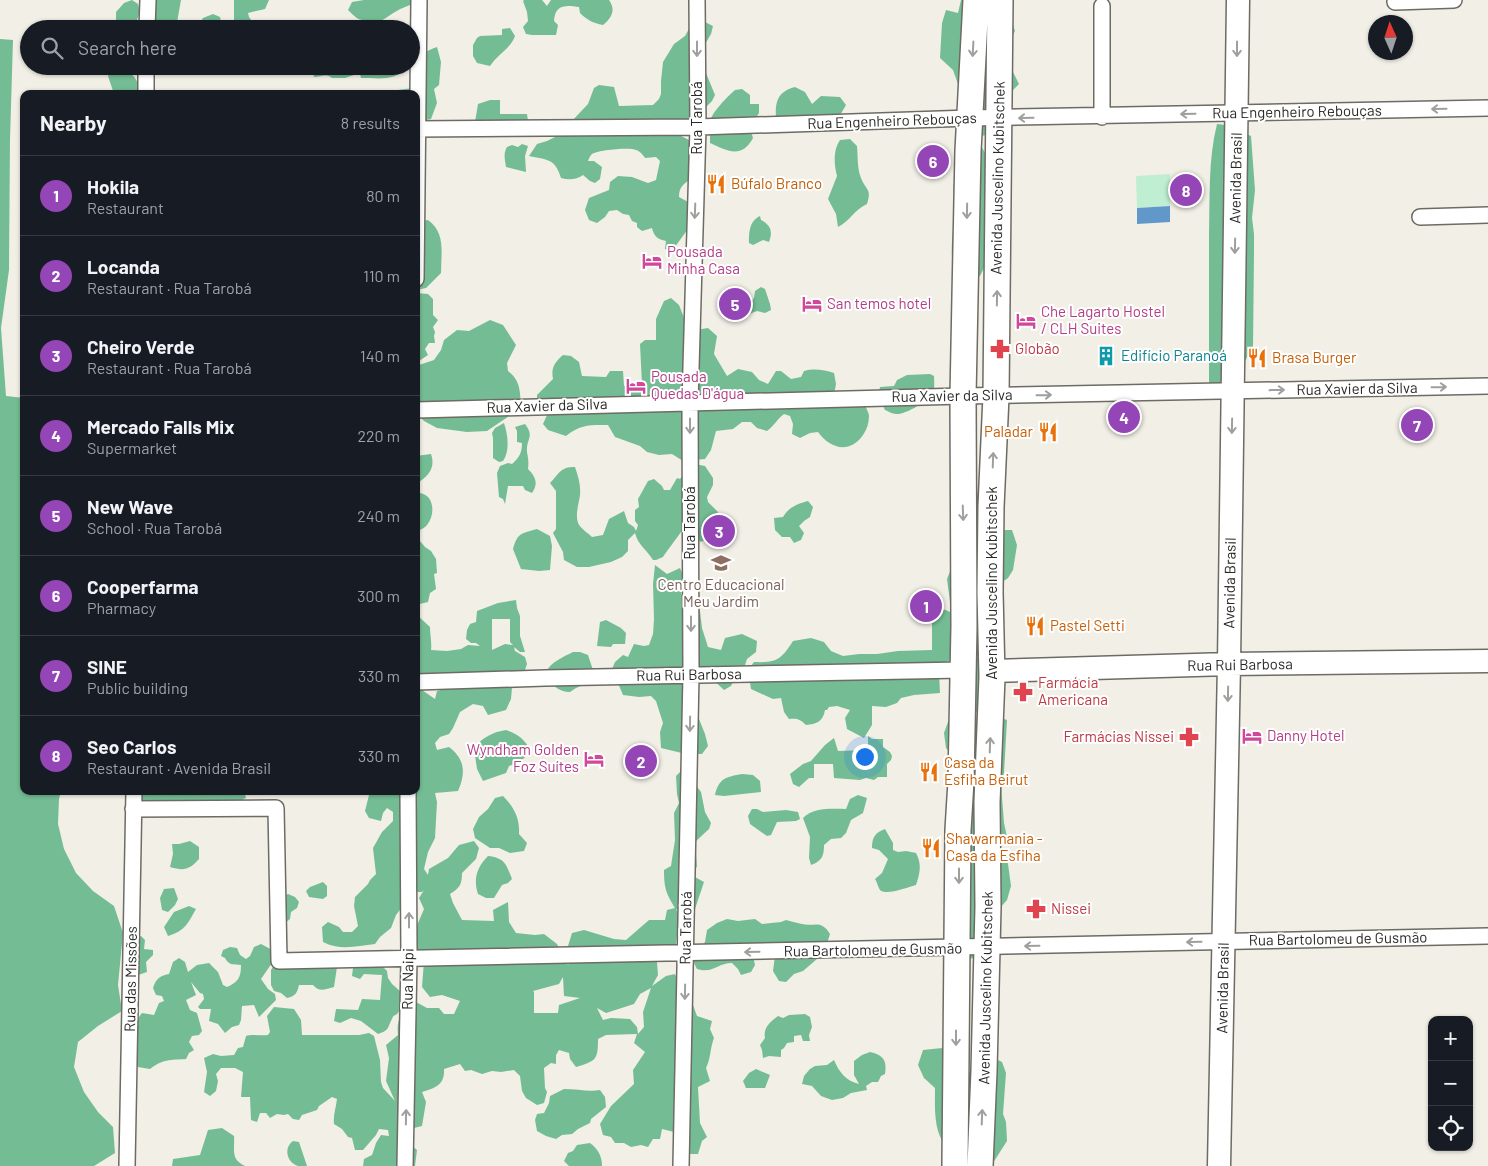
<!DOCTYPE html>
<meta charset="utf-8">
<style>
body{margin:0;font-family:Barlow,sans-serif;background:#242831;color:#f1f3f6}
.controls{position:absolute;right:15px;bottom:15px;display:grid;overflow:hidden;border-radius:10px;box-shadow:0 1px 4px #0004}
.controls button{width:45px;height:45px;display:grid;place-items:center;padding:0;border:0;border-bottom:1px solid #363941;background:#171b24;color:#f1f3f6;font:25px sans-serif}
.compass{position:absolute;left:1368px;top:15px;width:45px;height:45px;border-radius:50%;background:#171b24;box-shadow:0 1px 4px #0004;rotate:357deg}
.you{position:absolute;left:864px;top:756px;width:18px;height:18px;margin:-12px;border:4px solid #fff;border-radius:50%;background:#1a73e8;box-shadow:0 0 0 8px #1a73e833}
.badge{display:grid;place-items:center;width:32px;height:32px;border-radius:50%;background:#9446b7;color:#fff;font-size:16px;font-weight:700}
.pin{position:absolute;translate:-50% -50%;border:2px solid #fff;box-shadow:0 1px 5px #0006}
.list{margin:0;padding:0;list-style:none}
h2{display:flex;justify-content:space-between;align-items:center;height:65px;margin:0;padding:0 20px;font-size:21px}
h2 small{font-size:16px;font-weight:400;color:#9ea1a6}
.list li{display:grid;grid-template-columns:32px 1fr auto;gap:15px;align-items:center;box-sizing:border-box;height:80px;padding:0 20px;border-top:1px solid #363941}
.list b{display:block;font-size:19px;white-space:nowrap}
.list p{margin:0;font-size:16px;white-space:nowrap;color:#9ea1a6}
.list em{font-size:16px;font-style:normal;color:#9ea1a6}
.icon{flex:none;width:28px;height:28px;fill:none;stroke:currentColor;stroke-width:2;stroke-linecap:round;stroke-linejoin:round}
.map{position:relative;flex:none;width:1488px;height:1166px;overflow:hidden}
.search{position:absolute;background:#171b24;box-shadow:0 1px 4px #0004;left:20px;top:20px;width:400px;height:55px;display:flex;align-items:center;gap:12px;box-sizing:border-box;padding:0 18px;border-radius:28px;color:#9ea1a6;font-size:19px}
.panel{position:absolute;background:#171b24;box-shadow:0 1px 4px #0004;left:20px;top:90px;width:400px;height:705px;border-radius:10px}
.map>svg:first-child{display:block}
</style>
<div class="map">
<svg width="1488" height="1166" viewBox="0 0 1488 1166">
<rect width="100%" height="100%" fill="#f1efe6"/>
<path fill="#c0eed2" d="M 1170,174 L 1170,206 L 1137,208 L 1136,176 Z"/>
<path fill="#74bd94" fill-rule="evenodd" d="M 132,0 L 138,4 L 140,12 L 135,25 L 137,29 L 116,29 L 116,12 L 124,3 Z
M 148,0 L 181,0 L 176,28 L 140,29 Z
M 234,0 L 269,0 L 265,9 L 248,13 L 249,17 L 254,24 L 251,29 L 234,29 Z
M 364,0 L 412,0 L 412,4 C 406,7 401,8 395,12 C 388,16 384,20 376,23 L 373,20 C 359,21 358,20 348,10 L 352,2 Z
M 524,0 L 542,0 L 547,6 L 551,0 L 609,0 C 616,10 612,18 603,25 C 593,23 587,20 580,13 L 579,7 C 566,5 555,4 554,21 L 558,25 L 556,35 L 532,35 L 526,34 L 523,27 L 528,21 L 527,12 L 523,1 Z
M 961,0 L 1014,0 L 1011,19 L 1015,31 L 1008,43 L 1010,66 L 1019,84 L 1013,90 L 1003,92 L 986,135 L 977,137 L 958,105 L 958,93 L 959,87 L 953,70 L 940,58 L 942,23 L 946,10 L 958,13 Z
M 213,14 L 220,17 C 222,23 218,25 215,29 L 204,29 L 201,21 L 203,18 Z
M 703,21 L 713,26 L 711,34 L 700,53 L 699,65 L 706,73 L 715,95 L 712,101 L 706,107 L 702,118 L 676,130 L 679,135 L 695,143 L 692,178 C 684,184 679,186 679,197 L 690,203 L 693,222 L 672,251 L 665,249 L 666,241 C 658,239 654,237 652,228 L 642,231 L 637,227 L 637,223 L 632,221 L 629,215 L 623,214 L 617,210 L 609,211 L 605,217 L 597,223 L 589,220 L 585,210 L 589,198 L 609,190 L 610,182 L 618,176 L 632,177 L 648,183 L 656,180 L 660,161 L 656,157 L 645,158 C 643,155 640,151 636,150 C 630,147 598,150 592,154 C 590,156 589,158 588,161 L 594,161 L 602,167 L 600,179 L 595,183 L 590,181 L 583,175 C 576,180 569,180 561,178 C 555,158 547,160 529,156 L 537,144 L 547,141 L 565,132 L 571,122 L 588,104 L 594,88 L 599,85 L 614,87 L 619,106 L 653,105 L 659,99 L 661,94 L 661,81 L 663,62 L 674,44 L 685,36 L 690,27 Z
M 510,28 L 515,36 C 511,48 497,55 490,66 L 477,63 L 473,56 L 473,45 L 477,38 L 480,36 L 502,35 L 502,29 Z
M 0,39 L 13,40 L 10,139 L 9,270 L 1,328 L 6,396 L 24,398 L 24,586 L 22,591 L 20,642 L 24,655 L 24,791 L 61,791 L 59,799 L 58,824 L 64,849 L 76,873 L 93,891 L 114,906 L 123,933 L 118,985 L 122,1011 L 98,1026 L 78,1042 L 74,1067 L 84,1092 L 98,1112 L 113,1127 L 115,1153 L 94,1166 L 0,1166 Z
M 437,47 L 441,62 L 439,85 L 434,89 L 437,103 L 431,119 L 426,120 L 417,117 L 416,94 L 395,94 L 398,90 L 413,88 C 417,67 414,54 437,47 Z
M 118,66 L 134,66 L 129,72 C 137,78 139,84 139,94 L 114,94 L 108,76 L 111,69 Z
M 312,66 L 356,66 L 358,71 L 357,74 L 345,78 L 332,78 C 326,73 321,77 314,77 Z
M 391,66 L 408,66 C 395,82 380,78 361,78 L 360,74 L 389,72 L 391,69 Z
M 795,87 L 805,92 L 812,104 L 821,96 L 840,97 L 846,105 L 839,117 L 807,119 L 804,115 L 799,122 L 776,120 C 775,102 777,92 795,87 Z
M 742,89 L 750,95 L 750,104 L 759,104 L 759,113 L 750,128 L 753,138 C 742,159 727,151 710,143 C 710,136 710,129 710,122 C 711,113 728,96 735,90 Z
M 490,100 L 500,100 L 500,114 L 527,114 L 528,121 L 475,122 L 478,104 Z
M 1217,124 L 1226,125 L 1251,136 L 1255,190 L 1252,218 L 1254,234 L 1254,254 L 1253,346 L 1230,390 L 1209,390 C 1209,338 1209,286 1209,234 C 1210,197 1208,160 1217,124 Z
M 850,139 L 857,146 C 858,156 857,168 861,178 C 866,191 872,188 867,204 C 854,210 850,221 838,227 L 836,214 L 828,199 L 837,176 C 834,165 833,150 840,140 Z
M 978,140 L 991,164 L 988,260 L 980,276 L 967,282 C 965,281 960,278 958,276 C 946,260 955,225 955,207 C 956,198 951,189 955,181 C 961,167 971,153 978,140 Z
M 522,144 L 528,146 L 525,156 L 526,172 L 506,167 C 505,160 503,154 507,147 L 512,145 L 518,147 Z
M 760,216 L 761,220 C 771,225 773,232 769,242 L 763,240 L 753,245 L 749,243 C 749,233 749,221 760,216 Z
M 428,220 C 446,233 441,253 441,273 L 426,288 L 416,290 L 416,222 Z
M 761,287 L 765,289 L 770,304 L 771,310 L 765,313 L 757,311 L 749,314 L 748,305 L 754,298 L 755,291 Z
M 416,293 L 428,294 L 433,299 L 433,315 L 438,320 L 433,327 L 435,332 L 434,336 L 435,343 L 429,343 L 425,349 L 428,355 L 416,363 Z
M 671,298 L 679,305 L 685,320 L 696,330 L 708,328 L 717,336 L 714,354 L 727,376 L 738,369 L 752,372 L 759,380 L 768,384 L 776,371 L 781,371 L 791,379 L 801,377 L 804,371 C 815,368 824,370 834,373 L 836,384 L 834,395 L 865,405 C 866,408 869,413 869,416 C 869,423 867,429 863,435 C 850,454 830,449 818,432 L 810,433 L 800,438 L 792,434 L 793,424 L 790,416 L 784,414 C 777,419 775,425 767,431 L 757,428 L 751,422 L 742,422 L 733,429 L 716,431 L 711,450 L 705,459 L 683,461 L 672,454 L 659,455 L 647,452 L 640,446 L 615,437 L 608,425 C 590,425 581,424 566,436 L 548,430 L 543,424 L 547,415 L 546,407 L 537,403 L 537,395 L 553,379 C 551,368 554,363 563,355 L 571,356 L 579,362 L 582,376 L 606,377 L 610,371 L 623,371 L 624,386 L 642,385 L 640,344 L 645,340 L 656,340 L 656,319 L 664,301 Z
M 490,320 L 503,325 L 516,345 L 507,363 L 508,371 C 521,381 520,392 521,408 L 487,431 L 467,432 L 437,428 L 424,421 L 416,413 L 416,366 L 434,360 L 441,350 L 444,340 L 457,330 L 469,331 Z
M 930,374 L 934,376 C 934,381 935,388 933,392 C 929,401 905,415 896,414 C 892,414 888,411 885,410 L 878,396 L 880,387 L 894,386 L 897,380 L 907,375 Z
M 504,423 C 508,435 510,451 503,461 L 499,462 L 493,458 L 493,438 L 492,433 L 495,428 Z
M 525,424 C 535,437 526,438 527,452 C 528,458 529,462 528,469 C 535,476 539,483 532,493 L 525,490 L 523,486 L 508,486 L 505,504 L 503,499 L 499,497 L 497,473 L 500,466 L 508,463 L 512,464 C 519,458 522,453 522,443 L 517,442 L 517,431 L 515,427 Z
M 431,454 C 436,468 428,477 416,484 L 416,456 Z
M 695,464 L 705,466 L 713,478 L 713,485 L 707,497 L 708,502 L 718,512 L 713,522 L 713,527 L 709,539 L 700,542 L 695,532 L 689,527 C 686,529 683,530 681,532 C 679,535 664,555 663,557 L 656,560 L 653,560 C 647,550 638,545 635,533 L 628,540 L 628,551 L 622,557 L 611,562 L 589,567 L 577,567 L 564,560 L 563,552 L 553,533 L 556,529 L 556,491 L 550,483 C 560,473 560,467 575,467 C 578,476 581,485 580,495 C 579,503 575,514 578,523 C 580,528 588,533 592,537 L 603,535 L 609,519 L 624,511 L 628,523 L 634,527 L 636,531 L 638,525 L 635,521 L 635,510 L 639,507 L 638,499 L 648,481 L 654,479 L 662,486 L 664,490 L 670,490 L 677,478 L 680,479 L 691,465 Z
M 419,493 C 434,494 436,514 427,525 C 425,528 420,530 417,531 L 420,541 L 425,547 L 431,551 L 436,559 L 437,573 L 434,574 L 436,589 L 430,593 L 428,602 L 416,605 L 416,494 Z
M 808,501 L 813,507 L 810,517 L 804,521 L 799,526 L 804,533 L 801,540 L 794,543 L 790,537 L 782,537 L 775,530 L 774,518 L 783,517 C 789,507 797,504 808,501 Z
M 963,515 L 981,515 L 1000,530 L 1012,530 L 1017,545 L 1013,570 L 1008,578 L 995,587 L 978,593 L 973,597 L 954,607 L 950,602 L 947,579 L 953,564 Z
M 537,529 L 550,536 L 552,546 L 550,570 L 539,571 L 521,569 L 513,549 C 518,532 521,534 537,529 Z
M 655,565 L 667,574 L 680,568 L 684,578 L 681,594 L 689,601 L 694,603 L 700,611 L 702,628 L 708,647 L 721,650 L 725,638 L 742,634 L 757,641 L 756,652 L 747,659 L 744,668 L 736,676 L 731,686 L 724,690 L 709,676 L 693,683 L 698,690 L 698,710 L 693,716 L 699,719 L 705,734 L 708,746 L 702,754 L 686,754 L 661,748 L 660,732 L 663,723 L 656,701 L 651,696 L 639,697 L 623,695 L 612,669 L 615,662 L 623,655 L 628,657 L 634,644 L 644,646 L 649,645 L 653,634 L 654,619 L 653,584 Z
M 516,600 L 517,608 L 520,616 L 520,636 L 525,652 L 520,652 L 514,647 L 515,651 L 525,657 L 527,664 L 524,673 L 416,680 L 416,614 L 430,627 C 430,635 432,643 431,650 L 447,651 L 461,649 L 468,645 L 480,646 L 476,643 L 471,643 L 466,639 L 467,630 L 470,624 L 476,622 L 477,611 L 498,603 ZM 492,619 L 510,619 L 510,642 L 513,645 L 505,644 L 492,650 Z
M 939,609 L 946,610 L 956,615 L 957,653 L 949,661 L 928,667 L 939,672 L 940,693 L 914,695 L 901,698 L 897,703 L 886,707 L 872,706 L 872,725 L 864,738 L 847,729 L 845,718 L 850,710 L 837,706 L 829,707 L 827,710 L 825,710 C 823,722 816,724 806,725 C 800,719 797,718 789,719 L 784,712 L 781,698 L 773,699 L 751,689 L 748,670 L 754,662 C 776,663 781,660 793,641 L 811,638 L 824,642 L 831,651 L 843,656 L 859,654 L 877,654 L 898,651 L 932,650 L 932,621 Z
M 606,620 L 621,628 L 626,633 L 625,644 L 613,644 L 611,647 L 597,646 L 600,622 Z
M 573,652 L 580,652 L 588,655 L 593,670 L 587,683 L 576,688 L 570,692 C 558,692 549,684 546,672 C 551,662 563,657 573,652 Z
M 974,656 L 991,666 L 978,710 L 972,716 L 979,726 L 995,716 L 1007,720 L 1004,773 L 1001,784 L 1004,823 L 1007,837 L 1002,845 L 990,847 L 1006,849 L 1011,886 L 1007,900 L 1000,908 L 979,957 L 963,960 L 964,841 L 973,841 L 966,826 L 977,801 L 975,792 L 953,756 L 946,748 L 944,733 L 954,705 Z
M 496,686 L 512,688 L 511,699 L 506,710 L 488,715 L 483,706 L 473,704 L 460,712 L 453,728 L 449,734 L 440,737 L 435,743 L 437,750 L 449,747 C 465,759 466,773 458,791 L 435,793 L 437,802 L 435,838 L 428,852 L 424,869 L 428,875 L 429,869 L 448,858 L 459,845 L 474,841 L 479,848 L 476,859 L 462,873 C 462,884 460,888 450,894 L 453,903 L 462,920 L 494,921 L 493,910 L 508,902 L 509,922 L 516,933 L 535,935 L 544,934 L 557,944 L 568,965 L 570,961 L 568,946 L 572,933 L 584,930 L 614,939 L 626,940 L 649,920 L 665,920 L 667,910 L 675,908 C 666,893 664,888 664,870 L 671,866 L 675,840 L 674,813 L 679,803 L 677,794 L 676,776 L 682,770 L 691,771 L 697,775 L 695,784 L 701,792 L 705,812 L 711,823 L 709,829 L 695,842 L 697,866 L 693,876 L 704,882 L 694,912 L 687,913 L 676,909 C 682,918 675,942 675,954 L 663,954 L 657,962 L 658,975 L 652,986 L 666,976 L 675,974 L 685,999 L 693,1005 L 697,1016 L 712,1021 L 710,1029 L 714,1038 C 710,1048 711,1058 706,1068 L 710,1081 L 698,1087 L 700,1123 L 707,1137 L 702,1141 L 698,1154 L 689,1154 L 684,1142 L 674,1140 L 674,1132 L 662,1129 L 660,1139 L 653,1139 L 648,1147 L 641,1145 L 631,1147 L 624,1143 L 615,1143 L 611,1137 L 603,1135 L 600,1124 L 611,1106 L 634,1084 L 633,1070 L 645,1052 L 634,1043 L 637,1034 L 606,1035 L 598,1039 C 598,1060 596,1061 576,1067 L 570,1059 L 569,1053 L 559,1050 L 556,1055 L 556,1064 L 551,1063 L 544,1068 L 545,1088 L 547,1092 L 544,1103 L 537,1105 L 526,1098 L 522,1091 L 520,1076 L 514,1070 L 501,1072 L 492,1071 L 482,1074 L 471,1070 L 465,1071 L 460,1064 L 444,1069 C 445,1084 436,1088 422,1092 L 426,1102 L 422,1126 L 410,1129 L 401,1137 L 417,1150 L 415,1166 L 363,1166 L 364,1159 L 372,1155 L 376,1143 L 381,1135 L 389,1136 L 388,1130 L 379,1129 L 376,1135 L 363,1150 L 355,1150 L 352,1138 L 348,1137 L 342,1129 L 334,1124 C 333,1115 336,1108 337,1099 L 332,1097 L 319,1106 L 317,1110 L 302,1115 L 299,1120 L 293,1119 L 288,1114 L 284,1115 L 277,1114 L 270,1118 L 266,1113 L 260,1113 L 257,1122 L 251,1120 L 250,1097 L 241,1097 L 243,1072 L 235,1068 L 221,1068 L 216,1074 L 218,1081 L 216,1091 L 210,1096 L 204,1092 L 207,1072 L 204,1058 L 213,1054 L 221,1056 L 234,1055 L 238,1048 L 243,1047 L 246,1036 C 251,1034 261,1036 268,1035 L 270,1032 L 267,1016 L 274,1007 L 294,1009 L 301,1020 L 302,1035 L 359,1035 L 369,1033 L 374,1036 L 380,1060 L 381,1082 L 383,1088 L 395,1101 L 386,1081 L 389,1058 L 386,1045 L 398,1035 C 396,1017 402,1013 416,1002 L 427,1008 L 439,1008 L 444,1014 L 454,1014 L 460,1001 L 442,995 L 430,997 L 422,987 L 424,961 L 412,937 L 424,909 L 419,898 L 424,890 L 422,892 L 412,892 L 406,902 L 396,915 L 391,928 L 380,937 L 375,944 C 357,946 340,951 323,942 L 322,927 L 328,922 L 339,927 L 343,932 L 352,932 L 358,926 L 354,906 L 355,897 L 368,884 L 370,880 L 376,874 L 373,848 L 382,832 L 393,821 L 393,812 L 387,808 L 383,813 L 381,821 L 369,818 L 365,811 L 370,791 L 416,791 L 416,689 L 419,688 L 435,699 L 437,691 L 449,688 ZM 563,977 L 564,996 L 580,998 L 559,1005 L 558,1013 L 534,1013 L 534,992 L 533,991 L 559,984 ZM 651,988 L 643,1012 L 644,1027 L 638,1034 L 637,1027 L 630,1019 L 611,1018 L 603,1020 L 597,1008 L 606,1013 L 634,1004 L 640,994 Z
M 506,730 C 518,734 524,739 530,749 C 525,760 520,762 509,766 L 506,773 L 483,781 L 477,769 L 474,748 C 483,737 493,732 506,730 Z
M 868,736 L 872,739 L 883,739 L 883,747 L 890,752 L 892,756 L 891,760 L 887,764 L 887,777 L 878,777 L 874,780 L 866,778 L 860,780 L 834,778 L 833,764 L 814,764 L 814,778 L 809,778 L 799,787 L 793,784 L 790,774 L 803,764 L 811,761 L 825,745 L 834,738 L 838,751 L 868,750 Z
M 742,774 L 753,775 L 760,781 L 761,792 L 724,796 L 715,795 C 719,778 726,777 742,774 Z
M 130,791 L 242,791 L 245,794 L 246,798 L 237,802 L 127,806 Z
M 858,795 L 867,798 L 863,813 L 851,820 L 846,833 L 841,838 L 831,839 L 824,845 C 824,856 822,861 811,865 L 809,858 L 810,837 L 803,818 C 814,807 832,809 846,809 L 850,799 Z
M 503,796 C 514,807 520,818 519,834 L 527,843 L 524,851 L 510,853 L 499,848 L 490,848 L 475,838 L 473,829 L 479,817 L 488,809 L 495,798 Z
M 752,809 L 757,809 L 763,812 L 786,810 L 798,812 L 800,819 L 796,821 L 777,822 L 771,835 L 767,836 L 750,824 L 748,816 Z
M 885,829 L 893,843 L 893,850 L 898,852 L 906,851 L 916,853 C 922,864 920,873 916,885 C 908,887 886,896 880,890 C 878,887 877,882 875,879 L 882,873 L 888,859 L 879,850 L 872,848 C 872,837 875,833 885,829 Z
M 190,841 L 199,847 L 199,859 C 189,870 184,871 170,867 L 173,854 L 172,844 L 179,844 Z
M 488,856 C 505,858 506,864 512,879 L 508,883 L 502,885 L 494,898 L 486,898 L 478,894 C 473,879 477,867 488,856 Z
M 323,882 L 327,886 L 327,896 L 323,899 L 309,897 L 306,891 L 310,887 Z
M 174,888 L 178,899 L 175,905 L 168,912 L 162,910 L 160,898 L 164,889 Z
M 288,894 L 295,897 L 299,902 L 297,908 L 291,912 L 290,919 L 285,923 L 282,897 Z
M 189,906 L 196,909 C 188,923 185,931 168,936 L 164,927 L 174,912 Z
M 727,919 L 738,921 L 755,919 L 762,924 L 781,922 L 786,920 C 791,921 796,923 802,924 C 814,927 821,919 830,934 L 824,953 L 803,971 L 794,974 L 786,982 L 779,981 L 773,971 L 775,956 L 753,956 L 755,965 L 751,972 L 741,975 L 738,969 L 732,963 C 717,963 713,974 697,969 L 692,959 L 705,942 L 707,930 L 717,923 Z
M 141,936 L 145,940 L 144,949 L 153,950 L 153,955 L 146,962 L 147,972 L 138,975 L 134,939 Z
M 261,944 L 274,951 L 272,963 L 261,979 L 268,989 L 275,994 L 276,1000 L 259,1017 L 254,1005 L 242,1006 L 241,1020 L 239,1025 L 232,1027 L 225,1033 L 218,1024 L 209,1021 L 211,1009 L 200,1009 L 198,1007 L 204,999 L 203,994 L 200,993 L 191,982 L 196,995 L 186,1000 L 190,1010 L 197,1013 L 202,1031 L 199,1035 L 192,1036 L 189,1042 L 194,1050 L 189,1053 L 186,1059 C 170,1060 163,1059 150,1069 L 138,1067 L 136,1062 L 136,1021 L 142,1013 L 154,1015 L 159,1003 L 164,1001 L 162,996 L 156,995 L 153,988 C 156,979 159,976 169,974 L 173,962 L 179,958 L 185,962 L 188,972 L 197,965 L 209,963 L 218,972 L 223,985 L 227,987 C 238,982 241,978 241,965 C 234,964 229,966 225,958 L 221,956 L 223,950 L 230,947 L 237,948 L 240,955 L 246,959 L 250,956 L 254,947 Z
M 345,963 L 347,967 L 337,967 L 334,987 C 325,989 320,993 313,985 L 299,985 C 297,993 296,996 287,998 L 281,993 L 274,991 L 271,985 L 271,970 L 275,964 Z
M 357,963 L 379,963 L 387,971 L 388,978 L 392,984 L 401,992 C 402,999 402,1007 398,1013 C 394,1017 394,1014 392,1019 C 387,1028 390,1030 378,1034 L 361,1021 L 351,1018 L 340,1023 L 334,1021 L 336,1009 L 358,1010 L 362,999 L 380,1000 L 382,975 L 364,974 L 360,979 L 352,976 L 353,968 Z
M 805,1014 L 810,1017 L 812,1027 L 809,1035 L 810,1041 L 803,1041 L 801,1035 L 794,1036 L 794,1042 L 787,1043 L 784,1048 L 781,1050 L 781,1057 L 769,1056 L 763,1058 L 762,1050 L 760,1045 L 765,1038 C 763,1028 770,1022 778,1016 L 783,1018 L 789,1015 Z
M 942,1048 L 957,1056 L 964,1067 L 970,1073 L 975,1066 L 994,1058 L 1002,1062 L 1006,1073 L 1003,1114 L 1006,1122 L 1007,1141 L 991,1166 L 966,1166 C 959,1160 951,1153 946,1146 C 933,1131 935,1106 935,1088 L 924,1078 L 918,1065 L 923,1050 Z
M 870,1052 C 884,1055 887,1061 885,1074 L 881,1076 L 878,1082 L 872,1082 L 866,1086 L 867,1090 L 851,1093 L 843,1098 L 832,1100 L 821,1096 L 812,1086 L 802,1084 L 804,1076 L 810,1069 L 815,1066 L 827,1065 L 834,1060 C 839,1072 846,1081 859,1084 L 854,1075 L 854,1061 L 862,1055 Z
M 756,1069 L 770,1075 L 765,1088 L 746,1088 L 743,1081 L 749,1073 Z
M 564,1089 C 577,1089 589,1092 600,1090 L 605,1097 L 606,1107 L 591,1119 L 590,1123 L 578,1129 L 572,1134 L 562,1135 L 556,1139 L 546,1136 L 537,1131 L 535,1120 L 537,1114 L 544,1113 L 549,1103 L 550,1096 Z
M 222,1128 L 234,1136 C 235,1150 230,1159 245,1166 L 172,1166 L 173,1159 L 200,1155 L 208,1130 Z
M 293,1141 L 299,1142 L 307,1166 C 304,1166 301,1166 298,1166 C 287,1163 283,1148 293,1141 Z
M 590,1143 C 598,1149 602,1156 602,1166 L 569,1166 L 564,1161 L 568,1153 L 573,1151 L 577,1145 Z"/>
<path fill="#6197c9" d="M 1170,206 L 1170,222 L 1137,224 L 1137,208 Z"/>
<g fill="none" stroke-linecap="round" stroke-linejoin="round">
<defs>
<path id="street" d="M 1395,2 L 1454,0
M 1102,6 L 1102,117
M 147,29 L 148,0
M 146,94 L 146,66
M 416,129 L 698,127 L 970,118 L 1488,108
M 1420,217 L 1488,215
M 416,279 L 419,0
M 416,410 L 963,396 L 1488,386
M 416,682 L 545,678 L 962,670
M 133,809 L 276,808 L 279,961 L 1488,936
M 127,1166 L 134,791
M 405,1166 L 409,958 L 408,791
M 681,1166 L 691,675 L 690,402 L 698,127 L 697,0"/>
<path id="secondary" d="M 992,671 L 1229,664 L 1488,661
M 1219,1166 L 1229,664 L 1238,0"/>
<path id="primary" d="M 955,1166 L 958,830 L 961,781 L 964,626 L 963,396 L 965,297 L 968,151 L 976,0
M 980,1166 L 984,1071 L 988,907 L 987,802 L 992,677 L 990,592 L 991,507 L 996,396 L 1000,0"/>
</defs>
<use href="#street" stroke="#6d6b63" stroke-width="18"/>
<use href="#secondary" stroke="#6d6b63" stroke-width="25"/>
<use href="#primary" stroke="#6d6b63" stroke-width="28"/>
<use href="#street" stroke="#fff" stroke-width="15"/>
<use href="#secondary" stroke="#fff" stroke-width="22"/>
<use href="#primary" stroke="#fff" stroke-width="25"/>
</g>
<defs><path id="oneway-shaft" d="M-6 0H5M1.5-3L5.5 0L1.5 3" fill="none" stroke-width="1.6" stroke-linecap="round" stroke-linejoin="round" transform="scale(1.25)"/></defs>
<g stroke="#9f9f9d">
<use href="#oneway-shaft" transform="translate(697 49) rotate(90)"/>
<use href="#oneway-shaft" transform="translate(973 49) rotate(93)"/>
<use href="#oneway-shaft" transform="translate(1237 49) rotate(90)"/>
<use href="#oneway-shaft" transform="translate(1439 109) rotate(179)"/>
<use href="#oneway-shaft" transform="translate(1188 114) rotate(179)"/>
<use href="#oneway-shaft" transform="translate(1026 118) rotate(179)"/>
<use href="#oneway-shaft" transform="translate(695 211) rotate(92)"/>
<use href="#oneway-shaft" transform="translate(967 211) rotate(91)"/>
<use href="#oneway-shaft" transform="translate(1235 246) rotate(91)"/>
<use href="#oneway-shaft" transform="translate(997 298) rotate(-89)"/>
<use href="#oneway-shaft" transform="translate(1439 387) rotate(-1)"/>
<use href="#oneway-shaft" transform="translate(1277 390) rotate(-1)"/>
<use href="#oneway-shaft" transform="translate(1044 395) rotate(-1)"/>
<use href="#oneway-shaft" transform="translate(690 426) rotate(90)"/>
<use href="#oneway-shaft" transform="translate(1232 426) rotate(91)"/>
<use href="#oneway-shaft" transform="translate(993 460) rotate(-88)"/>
<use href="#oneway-shaft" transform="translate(963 513) rotate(88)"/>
<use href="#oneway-shaft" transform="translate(691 624) rotate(90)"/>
<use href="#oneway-shaft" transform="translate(1228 694) rotate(91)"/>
<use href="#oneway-shaft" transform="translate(690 724) rotate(91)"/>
<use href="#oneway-shaft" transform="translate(990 745) rotate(-88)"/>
<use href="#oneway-shaft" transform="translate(959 876) rotate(90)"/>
<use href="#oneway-shaft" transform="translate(409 920) rotate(-90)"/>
<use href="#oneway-shaft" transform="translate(1194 942) rotate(179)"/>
<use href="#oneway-shaft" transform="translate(1032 946) rotate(179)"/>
<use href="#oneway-shaft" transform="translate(752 952) rotate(179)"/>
<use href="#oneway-shaft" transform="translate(685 992) rotate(91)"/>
<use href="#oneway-shaft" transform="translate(956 1038) rotate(90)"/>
<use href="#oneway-shaft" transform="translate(406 1117) rotate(-89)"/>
<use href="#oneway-shaft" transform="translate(982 1117) rotate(-88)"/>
</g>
<defs>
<symbol id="restaurant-bare" viewBox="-9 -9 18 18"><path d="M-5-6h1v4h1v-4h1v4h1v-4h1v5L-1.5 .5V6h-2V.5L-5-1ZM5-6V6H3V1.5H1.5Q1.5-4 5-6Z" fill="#e8710a" stroke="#fff" stroke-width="2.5" paint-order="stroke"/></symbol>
<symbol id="hotel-bare" viewBox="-9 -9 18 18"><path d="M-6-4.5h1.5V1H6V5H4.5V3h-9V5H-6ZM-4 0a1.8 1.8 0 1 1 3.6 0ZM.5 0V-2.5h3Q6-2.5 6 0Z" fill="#d1479c" stroke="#fff" stroke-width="2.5" paint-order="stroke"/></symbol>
<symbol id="pharmacy-bare" viewBox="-9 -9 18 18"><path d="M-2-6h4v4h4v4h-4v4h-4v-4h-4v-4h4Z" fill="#e0444e" stroke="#fff" stroke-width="2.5" paint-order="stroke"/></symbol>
<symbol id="building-bare" viewBox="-9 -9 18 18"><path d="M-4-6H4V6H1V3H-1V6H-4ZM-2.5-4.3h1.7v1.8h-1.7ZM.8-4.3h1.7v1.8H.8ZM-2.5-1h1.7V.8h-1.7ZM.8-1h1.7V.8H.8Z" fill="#0f9aa8" stroke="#fff" stroke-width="2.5" paint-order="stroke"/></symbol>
<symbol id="school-bare" viewBox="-9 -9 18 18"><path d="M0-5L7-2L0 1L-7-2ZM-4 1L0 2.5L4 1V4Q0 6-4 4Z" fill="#8d6e63" stroke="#fff" stroke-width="2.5" paint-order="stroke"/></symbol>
</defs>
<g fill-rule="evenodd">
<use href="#restaurant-bare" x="702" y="170" width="28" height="28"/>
<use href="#hotel-bare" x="638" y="247" width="28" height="28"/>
<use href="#hotel-bare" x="798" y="290" width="28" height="28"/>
<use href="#hotel-bare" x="1012" y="307" width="28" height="28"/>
<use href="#pharmacy-bare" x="986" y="335" width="28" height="28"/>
<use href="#building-bare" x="1092" y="342" width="28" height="28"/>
<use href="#restaurant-bare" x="1243" y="344" width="28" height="28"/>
<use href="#hotel-bare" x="622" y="372" width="28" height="28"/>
<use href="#restaurant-bare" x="1034" y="418" width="28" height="28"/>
<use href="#school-bare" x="707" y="549" width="28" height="28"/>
<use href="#restaurant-bare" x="1021" y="612" width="28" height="28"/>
<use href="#pharmacy-bare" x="1009" y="678" width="28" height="28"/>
<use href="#hotel-bare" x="1238" y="722" width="28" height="28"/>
<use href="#pharmacy-bare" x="1175" y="723" width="28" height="28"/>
<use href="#hotel-bare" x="580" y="745" width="28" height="28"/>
<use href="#restaurant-bare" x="915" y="758" width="28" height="28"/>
<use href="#restaurant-bare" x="917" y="834" width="28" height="28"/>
<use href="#pharmacy-bare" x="1022" y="895" width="28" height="28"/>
</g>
<g text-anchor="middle" stroke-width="4" stroke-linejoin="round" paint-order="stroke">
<g font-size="15" fill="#2a2926" stroke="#fff">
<text transform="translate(1297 112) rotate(-1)" y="5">Rua Engenheiro Rebouças</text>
<text transform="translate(697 118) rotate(-90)" y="5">Rua Tarobá</text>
<text transform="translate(892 121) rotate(-2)" y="5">Rua Engenheiro Rebouças</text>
<text transform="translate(998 178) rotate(-89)" y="5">Avenida Juscelino Kubitschek</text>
<text transform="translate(1236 178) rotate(-89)" y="5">Avenida Brasil</text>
<text transform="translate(1357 389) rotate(-1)" y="5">Rua Xavier da Silva</text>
<text transform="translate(952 396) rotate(-1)" y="5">Rua Xavier da Silva</text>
<text transform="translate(547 406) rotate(-2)" y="5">Rua Xavier da Silva</text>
<text transform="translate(690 523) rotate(-90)" y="5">Rua Tarobá</text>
<text transform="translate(992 583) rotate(-90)" y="5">Avenida Juscelino Kubitschek</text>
<text transform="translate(1230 583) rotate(-89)" y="5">Avenida Brasil</text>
<text transform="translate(1240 665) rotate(-1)" y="5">Rua Rui Barbosa</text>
<text transform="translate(689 675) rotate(-1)" y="5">Rua Rui Barbosa</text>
<text transform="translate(686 928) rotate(-89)" y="5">Rua Tarobá</text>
<text transform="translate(1338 939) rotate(-1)" y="5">Rua Bartolomeu de Gusmão</text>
<text transform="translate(873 950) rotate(-1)" y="5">Rua Bartolomeu de Gusmão</text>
<text transform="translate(131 979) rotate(-89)" y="5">Rua das Missões</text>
<text transform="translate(408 979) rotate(-89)" y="5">Rua Naipi</text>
<text transform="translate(986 988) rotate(-89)" y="5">Avenida Juscelino Kubitschek</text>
<text transform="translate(1223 988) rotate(-89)" y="5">Avenida Brasil</text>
</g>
<g font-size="15" fill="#c56008" stroke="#fff" text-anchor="start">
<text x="731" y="189">Búfalo Branco</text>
<text x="1272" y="363">Brasa Burger</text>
<text x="1033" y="437" text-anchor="end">Paladar</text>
<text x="1050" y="631">Pastel Setti</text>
<text x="944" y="768">Casa da<tspan x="944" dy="17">Esfiha Beirut</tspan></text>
<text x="946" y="844">Shawarmania -<tspan x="946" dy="17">Casa da Esfiha</tspan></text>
</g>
<g font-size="15" fill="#b23c85" stroke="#fff" text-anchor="start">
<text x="667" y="257">Pousada<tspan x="667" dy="17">Minha Casa</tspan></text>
<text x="827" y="309">San temos hotel</text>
<text x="1041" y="317">Che Lagarto Hostel<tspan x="1041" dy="17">/ CLH Suites</tspan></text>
<text x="651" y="382">Pousada<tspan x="651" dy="17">Quedas D'água</tspan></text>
<text x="1267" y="741">Danny Hotel</text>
<text x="579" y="755" text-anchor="end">Wyndham Golden<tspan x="579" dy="17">Foz Suítes</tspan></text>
</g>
<g font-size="15" fill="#be3a42" stroke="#fff" text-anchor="start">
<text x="1015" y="354">Globão</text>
<text x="1038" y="688">Farmácia<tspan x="1038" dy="17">Americana</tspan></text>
<text x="1174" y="742" text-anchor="end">Farmácias Nissei</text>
<text x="1051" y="914">Nissei</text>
</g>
<g font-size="15" fill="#0d838f" stroke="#fff" text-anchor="start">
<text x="1121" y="361">Edifício Paranoá</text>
</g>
<g font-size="15" fill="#785e54" stroke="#fff">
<text x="721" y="590">Centro Educacional<tspan x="721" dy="17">Meu Jardim</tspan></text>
</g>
</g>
</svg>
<div class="controls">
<button>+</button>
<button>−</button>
<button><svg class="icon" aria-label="locate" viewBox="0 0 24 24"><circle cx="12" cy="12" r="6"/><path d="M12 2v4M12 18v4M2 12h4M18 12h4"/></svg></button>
</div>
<svg class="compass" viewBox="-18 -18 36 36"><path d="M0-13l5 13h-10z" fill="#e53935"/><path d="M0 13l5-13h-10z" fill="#9ea1a6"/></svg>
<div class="you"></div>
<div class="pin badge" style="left:926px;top:606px">1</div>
<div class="pin badge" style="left:641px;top:761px">2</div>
<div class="pin badge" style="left:719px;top:531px">3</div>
<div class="pin badge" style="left:1124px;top:417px">4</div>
<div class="pin badge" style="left:735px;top:304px">5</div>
<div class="pin badge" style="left:933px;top:161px">6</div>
<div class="pin badge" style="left:1417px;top:425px">7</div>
<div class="pin badge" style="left:1186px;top:190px">8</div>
<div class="search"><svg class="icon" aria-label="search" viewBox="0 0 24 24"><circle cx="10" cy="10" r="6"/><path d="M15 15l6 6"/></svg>Search here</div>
<section class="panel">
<h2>Nearby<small>8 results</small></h2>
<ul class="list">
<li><span class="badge">1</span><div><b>Hokila</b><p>Restaurant</p></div><em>80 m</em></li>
<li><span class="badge">2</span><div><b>Locanda</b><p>Restaurant · Rua Tarobá</p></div><em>110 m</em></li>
<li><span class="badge">3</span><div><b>Cheiro Verde</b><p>Restaurant · Rua Tarobá</p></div><em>140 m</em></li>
<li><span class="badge">4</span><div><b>Mercado Falls Mix</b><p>Supermarket</p></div><em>220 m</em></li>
<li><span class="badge">5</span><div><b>New Wave</b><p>School · Rua Tarobá</p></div><em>240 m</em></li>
<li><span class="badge">6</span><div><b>Cooperfarma</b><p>Pharmacy</p></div><em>300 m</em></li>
<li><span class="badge">7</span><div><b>SINE</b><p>Public building</p></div><em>330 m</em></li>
<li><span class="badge">8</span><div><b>Seo Carlos</b><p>Restaurant · Avenida Brasil</p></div><em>330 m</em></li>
</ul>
</section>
</div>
